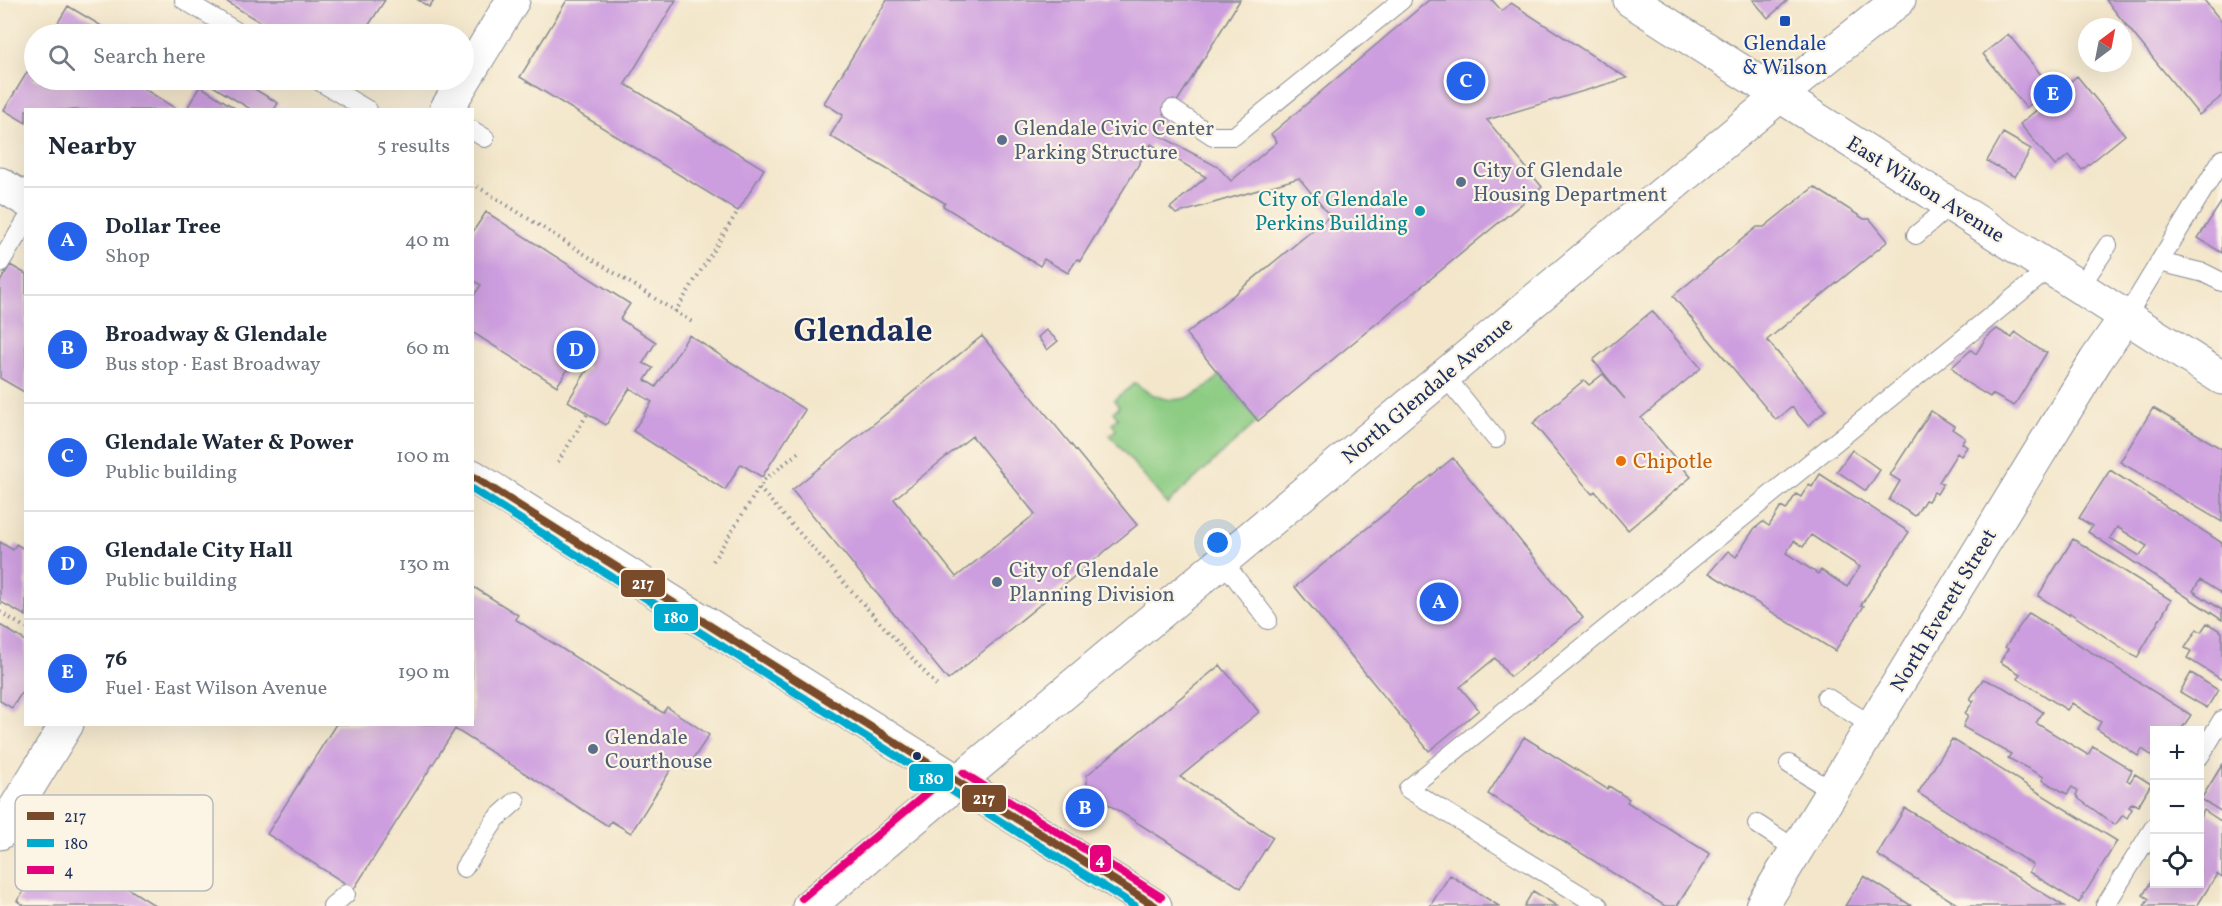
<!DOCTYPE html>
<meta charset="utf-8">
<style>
body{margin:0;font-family:Vollkorn,serif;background:#f6f6f7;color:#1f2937}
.controls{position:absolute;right:18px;bottom:18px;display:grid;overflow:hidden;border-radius:0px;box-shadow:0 6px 24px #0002}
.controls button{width:54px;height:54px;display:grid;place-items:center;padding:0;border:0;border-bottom:2px solid #e0e1e3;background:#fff;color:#1f2937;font:30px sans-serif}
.compass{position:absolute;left:2078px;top:18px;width:54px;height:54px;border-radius:50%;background:#fff;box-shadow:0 6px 24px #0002;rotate:32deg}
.you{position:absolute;left:1218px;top:543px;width:21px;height:21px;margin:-15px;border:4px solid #fff;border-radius:50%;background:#1a73e8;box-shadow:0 0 0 9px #1a73e833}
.badge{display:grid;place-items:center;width:39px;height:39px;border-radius:50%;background:#2563eb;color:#fff;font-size:20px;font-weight:700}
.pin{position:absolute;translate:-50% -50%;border:3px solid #fff;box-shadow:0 2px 6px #0006}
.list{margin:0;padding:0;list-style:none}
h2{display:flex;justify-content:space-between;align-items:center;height:78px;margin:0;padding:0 24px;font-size:26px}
h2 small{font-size:20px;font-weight:400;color:#747a83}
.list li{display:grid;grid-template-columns:39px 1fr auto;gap:18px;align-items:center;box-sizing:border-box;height:108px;padding:0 24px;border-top:2px solid #e0e1e3}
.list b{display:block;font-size:22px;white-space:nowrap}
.list p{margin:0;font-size:20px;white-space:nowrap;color:#747a83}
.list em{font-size:20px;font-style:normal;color:#747a83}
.icon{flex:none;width:33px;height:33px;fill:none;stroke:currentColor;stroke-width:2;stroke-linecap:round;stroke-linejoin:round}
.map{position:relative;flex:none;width:2222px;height:906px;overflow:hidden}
.search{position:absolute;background:#fff;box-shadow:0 6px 24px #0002;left:24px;top:24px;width:450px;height:66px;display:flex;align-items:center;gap:15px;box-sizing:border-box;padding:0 21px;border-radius:33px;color:#747a83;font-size:22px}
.panel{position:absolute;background:#fff;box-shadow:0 6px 24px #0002;left:24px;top:108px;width:450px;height:618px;border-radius:0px}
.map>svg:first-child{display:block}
</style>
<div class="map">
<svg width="2222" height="906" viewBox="0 0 2222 906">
<rect width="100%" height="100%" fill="#fcf5e5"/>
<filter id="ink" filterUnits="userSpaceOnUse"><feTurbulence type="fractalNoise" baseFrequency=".0167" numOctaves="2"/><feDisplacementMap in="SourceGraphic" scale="12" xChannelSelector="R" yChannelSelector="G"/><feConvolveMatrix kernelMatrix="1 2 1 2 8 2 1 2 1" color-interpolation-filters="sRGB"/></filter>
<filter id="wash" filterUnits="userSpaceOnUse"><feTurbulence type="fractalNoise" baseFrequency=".008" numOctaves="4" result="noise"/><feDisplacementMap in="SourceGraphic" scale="24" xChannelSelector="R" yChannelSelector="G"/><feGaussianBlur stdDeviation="1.35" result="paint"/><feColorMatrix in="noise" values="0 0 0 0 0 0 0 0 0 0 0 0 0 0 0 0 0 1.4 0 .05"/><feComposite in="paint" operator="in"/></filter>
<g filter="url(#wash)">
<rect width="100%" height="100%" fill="#f3e6ca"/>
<path fill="#8ccc83" stroke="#547e70" stroke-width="1.5" d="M 1220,375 L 1258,421 L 1167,504 L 1110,435 L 1116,430 L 1112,423 L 1118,418 L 1113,412 L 1119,407 L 1114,400 L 1135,383 C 1167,409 1192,403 1220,375 Z"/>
<g id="blocks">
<path fill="#cd9edf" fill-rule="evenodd" d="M 224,0 L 385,0 L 363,34 L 279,34 Z
M 418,0 L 434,0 L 429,7 Z
M 567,0 L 676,0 L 625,84 L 764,169 L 738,211 L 520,77 Z
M 887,0 L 1240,0 L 1157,134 L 1218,167 L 1231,181 L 1277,142 L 1271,134 L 1429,0 L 1492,0 L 1502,11 L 1511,3 L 1627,78 L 1487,120 L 1542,187 L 1258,421 L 1186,334 L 1330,216 L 1299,178 L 1176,214 L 1170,208 L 1206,177 L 1151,144 L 1080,261 L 1077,259 L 1068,273 L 1044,259 L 1040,266 L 943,206 L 945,203 L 830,136 L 843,115 L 824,103 Z
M 1753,0 L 1788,0 L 1768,18 Z
M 2106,0 L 2204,0 L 2222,22 L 2222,96 L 2199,115 Z
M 68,6 L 115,34 L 51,34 Z
M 2008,34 L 2051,87 L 2026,108 L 1983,54 Z
M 34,61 L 34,80 L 130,80 L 178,110 L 26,110 L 26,123 L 4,110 Z
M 2077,76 L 2125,135 L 2082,170 L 2069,155 L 2055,166 L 2020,124 Z
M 208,80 L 239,80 L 278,103 L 274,110 L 252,110 L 206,82 Z
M 200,86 L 238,110 L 186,110 Z
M 2003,133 L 2031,149 L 2015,177 L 1987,161 Z
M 1814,187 L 1864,219 L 1870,219 L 1888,241 L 1767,340 L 1826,410 L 1808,426 L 1792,407 L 1776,420 L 1673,296 L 1757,227 L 1764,227 Z
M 2222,201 L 2222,253 L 2198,238 Z
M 486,212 L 630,304 L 620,319 L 656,342 L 643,363 L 653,368 L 645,380 L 656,387 L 689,335 L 805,410 L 762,477 L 741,464 L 725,490 L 633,431 L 652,402 L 630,388 L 606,425 L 568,401 L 589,367 L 575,358 L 557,386 L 472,332 L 472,298 L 481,285 L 472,280 L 472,233 Z
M 10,265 L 26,274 L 26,393 L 0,378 L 0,282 Z
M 1652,311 L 1701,368 L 1641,418 L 1691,477 L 1628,530 L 1595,491 L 1592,494 L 1533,423 L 1584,380 L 1589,385 L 1603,374 L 1625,399 L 1593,360 Z
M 1997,329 L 2012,338 L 2015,332 L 2042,351 L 2047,352 L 2014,406 L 1992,394 L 1990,397 L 1964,381 L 1952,367 L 1971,350 L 1976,354 L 1986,338 Z
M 1046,330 L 1058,341 L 1047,350 L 1038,337 Z
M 982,336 L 1137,525 L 948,680 L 792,490 ZM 972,436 L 1035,514 L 956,577 L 894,499 Z
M 2153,408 L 2222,449 L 2222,522 L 2120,462 Z
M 1931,411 L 1954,426 L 1952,429 L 1965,438 L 1962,443 L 1967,447 L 1961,456 L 1957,453 L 1939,482 L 1943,484 L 1937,494 L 1934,492 L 1928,501 L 1925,500 L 1915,516 L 1889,500 L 1900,481 L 1890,475 Z
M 1852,450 L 1880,470 L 1866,491 L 1837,471 Z
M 1453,458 L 1583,618 L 1510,677 L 1495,658 L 1460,687 L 1479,710 L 1429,751 L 1295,587 Z
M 2110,470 L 2222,543 L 2222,594 L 2200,580 L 2193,591 L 2222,610 L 2222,620 L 2088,532 L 2092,526 L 2079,518 ZM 2117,527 L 2147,546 L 2140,556 L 2110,538 Z
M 1820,474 L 1909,532 L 1861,605 L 1864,606 L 1835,651 L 1709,573 L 1728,551 L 1736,557 L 1754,529 L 1763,522 L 1769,526 L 1781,507 L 1786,510 L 1796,494 L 1801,497 L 1809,484 L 1812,487 ZM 1811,535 L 1860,567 L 1847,587 L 1821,570 L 1818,574 L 1786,553 L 1794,541 L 1803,547 Z
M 2073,539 L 2171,600 L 2137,658 L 2070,613 L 2069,615 L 2038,596 Z
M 0,542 L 13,550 L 16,544 L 26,550 L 26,616 L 3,603 L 0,604 Z
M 472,586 L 518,615 L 515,619 L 663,713 L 667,707 L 709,735 L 686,770 L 675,763 L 631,833 L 611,821 L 608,826 L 455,729 L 354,889 L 267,834 L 336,724 L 472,724 Z
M 2029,613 L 2191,715 L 2181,730 L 2154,730 L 2154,757 L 2142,749 L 2138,756 L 2097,729 L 2101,722 L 2072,703 L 2067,710 L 2017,678 L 2020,674 L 2000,662 L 2008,649 L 2005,647 Z
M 2207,623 L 2222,632 L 2222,680 L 2187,658 L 2191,651 L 2185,648 L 2197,629 L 2201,632 Z
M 0,625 L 26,641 L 26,686 L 12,708 L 0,701 Z
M 1220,665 L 1259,712 L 1180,777 L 1273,837 L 1241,888 L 1087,791 L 1087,775 Z
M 2191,673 L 2218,690 L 2207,708 L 2180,692 Z
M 1983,679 L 2003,687 L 2043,712 L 2036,723 L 2088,755 L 2093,746 L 2132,770 L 2127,780 L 2130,782 L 2135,774 L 2151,784 L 2138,806 L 2132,803 L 2129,807 L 2132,809 L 2127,818 L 2123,815 L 2115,825 L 2079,799 L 2076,795 L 2078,791 L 2072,787 L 2067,794 L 2042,780 L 2044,777 L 2008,758 L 2011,754 L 1963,727 L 1968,715 L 1965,713 L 1974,701 L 1970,699 Z
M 1524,737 L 1607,789 L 1609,786 L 1629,799 L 1627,802 L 1710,854 L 1677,906 L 1665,906 L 1488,794 Z
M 1952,739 L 2117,841 L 2079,903 L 2029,872 L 2033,865 L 1918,793 Z
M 2222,765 L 2222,812 L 2201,799 Z
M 1905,808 L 2064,906 L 1960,906 L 1877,855 Z
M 2204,810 L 2222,822 L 2222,878 L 2217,874 L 2197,906 L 2144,906 L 2149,899 L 2143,895 L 2154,877 L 2154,884 L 2200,884 L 2200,818 Z
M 55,842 L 156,906 L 25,906 L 17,901 Z
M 1450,875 L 1499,906 L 1430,906 Z
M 1864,876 L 1912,906 L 1845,906 Z
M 1533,891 L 1557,906 L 1524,906 Z"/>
</g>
</g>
<g filter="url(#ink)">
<use href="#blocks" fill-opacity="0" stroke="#878a94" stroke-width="1.5"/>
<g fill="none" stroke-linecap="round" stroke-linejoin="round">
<defs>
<path id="service" d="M 184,0 L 241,34
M 317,80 L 368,110
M 1172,109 L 1213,136 L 1234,136 L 1402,0
M 472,130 L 485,138
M 1916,235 L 1951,205
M 2159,262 L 2204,273 L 2222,282
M 0,263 L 26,221
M 2080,287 L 2108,245
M 2126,317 L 2222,159
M 1444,375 L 1496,439
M 1222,560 L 1268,620
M 1826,697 L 1873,726
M 2200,756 L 2222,720
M 1789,764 L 1832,791
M 1757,824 L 1797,850
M 464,868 L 496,819 L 516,801
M 332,906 L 346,894
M 1599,906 L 1408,789 L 2050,268
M 2105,906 L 2154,827"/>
<path id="minor" d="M 446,110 L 513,0
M 0,833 L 67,724
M 1762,906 L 2096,360 L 2126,317"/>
<path id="tertiary" d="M 1630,0 L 2222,378"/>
<path id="secondary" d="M 0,184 L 26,200
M 472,476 L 1155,906
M 809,906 L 1813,68 L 1899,0"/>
</defs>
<use href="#service" stroke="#878a94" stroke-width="20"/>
<use href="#minor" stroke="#878a94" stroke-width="35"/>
<use href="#tertiary" stroke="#878a94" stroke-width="35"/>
<use href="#secondary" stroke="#878a94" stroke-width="35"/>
<path stroke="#878a94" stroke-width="4" stroke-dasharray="1.5 4.5" stroke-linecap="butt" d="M 472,183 L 692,322
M 675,312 L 738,211
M 558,462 L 588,413
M 759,488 L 937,686
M 713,561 L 764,480 L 799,452
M 0,612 L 26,628"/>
<use href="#service" stroke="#fff" stroke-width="18"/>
<use href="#minor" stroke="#fff" stroke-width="33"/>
<use href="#tertiary" stroke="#fff" stroke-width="33"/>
<use href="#secondary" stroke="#fff" stroke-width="33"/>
<defs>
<path id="bus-1" d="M 472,476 L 1155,906"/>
<path id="bus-2" d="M 472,489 L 1135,906"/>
<path id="bus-3" d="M 963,773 L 1161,897
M 802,898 L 950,774"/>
</defs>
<use href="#bus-1" stroke="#fcf5e5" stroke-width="12"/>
<use href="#bus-2" stroke="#fcf5e5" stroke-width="12"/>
<use href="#bus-3" stroke="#fcf5e5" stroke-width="12"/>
<use href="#bus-1" stroke="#7a4b2a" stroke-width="8"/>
<use href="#bus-2" stroke="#00a9ce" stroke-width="8"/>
<use href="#bus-3" stroke="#e5007d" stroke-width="8"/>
</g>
</g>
<rect fill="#1a4fb4" stroke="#fcf5e5" stroke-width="2" x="1779" y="15" width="12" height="12" rx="3"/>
<g fill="#5c6f8a" stroke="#fcf5e5" stroke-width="2">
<circle cx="1002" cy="140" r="6"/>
<circle cx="1461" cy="182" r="6"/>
<circle cx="997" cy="582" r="6"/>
<circle cx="593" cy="749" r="6"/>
</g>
<circle fill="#0f9aa8" stroke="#fcf5e5" stroke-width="2" cx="1420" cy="211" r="6"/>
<circle fill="#e8710a" stroke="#fcf5e5" stroke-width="2" cx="1621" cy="461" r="6"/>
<circle fill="#1b2f5e" stroke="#fcf5e5" stroke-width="2" cx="917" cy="756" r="5"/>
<g text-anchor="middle" stroke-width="4.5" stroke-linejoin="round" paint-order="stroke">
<g font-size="21" fill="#164399" stroke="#fcf5e5">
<text x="1785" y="50">Glendale<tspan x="1785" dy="24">&amp; Wilson</tspan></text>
</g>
<g font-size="21" fill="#4e5e75" stroke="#fcf5e5" text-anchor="start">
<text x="1014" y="135">Glendale Civic Center<tspan x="1014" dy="24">Parking Structure</tspan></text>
<text x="1473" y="177">City of Glendale<tspan x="1473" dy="24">Housing Department</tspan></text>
<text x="1009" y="577">City of Glendale<tspan x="1009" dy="24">Planning Division</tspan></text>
<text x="605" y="744">Glendale<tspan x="605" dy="24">Courthouse</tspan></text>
</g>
<g font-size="21" fill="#1b2f5e" stroke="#fcf5e5">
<text transform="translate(1926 189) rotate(32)" y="7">East Wilson Avenue</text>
<text transform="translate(1427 390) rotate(-40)" y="7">North Glendale Avenue</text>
<text transform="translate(1943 610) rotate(-59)" y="7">North Everett Street</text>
</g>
<g font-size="21" fill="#0d838f" stroke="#fcf5e5" text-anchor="end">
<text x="1408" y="206">City of Glendale<tspan x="1408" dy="24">Perkins Building</tspan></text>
</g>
<g font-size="21" fill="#c56008" stroke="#fcf5e5" text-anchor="start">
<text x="1633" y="468">Chipotle</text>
</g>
<g font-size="33" font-weight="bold" fill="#1b2f5e" stroke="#fcf5e5">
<text x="863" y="341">Glendale</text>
</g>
</g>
<rect x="15" y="795" width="198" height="96" rx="9" fill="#fcf5e5" stroke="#b8babc" stroke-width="1.5"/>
<rect x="27" y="812" width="27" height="8" fill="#7a4b2a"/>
<rect x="27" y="839" width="27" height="8" fill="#00a9ce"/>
<rect x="27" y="866" width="27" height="8" fill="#e5007d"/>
<g font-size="16" fill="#1b2f5e">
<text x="64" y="822">217</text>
<text x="64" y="849">180</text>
<text x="64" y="876">4</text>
</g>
<g stroke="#fcf5e5" stroke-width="2">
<rect x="620" y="569" width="46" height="29" rx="6" fill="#7a4b2a"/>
<rect x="653" y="603" width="46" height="29" rx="6" fill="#00a9ce"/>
<rect x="908" y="763" width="46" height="29" rx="6" fill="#00a9ce"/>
<rect x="961" y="784" width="46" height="29" rx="6" fill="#7a4b2a"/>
<rect x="1089" y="844" width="23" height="29" rx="6" fill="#e5007d"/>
</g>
<g font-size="16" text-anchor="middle" font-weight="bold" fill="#fff">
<text x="643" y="589">217</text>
<text x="676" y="623">180</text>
<text x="931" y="784">180</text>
<text x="984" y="804">217</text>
<text x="1100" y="865">4</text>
</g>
</svg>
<div class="controls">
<button>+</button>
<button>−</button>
<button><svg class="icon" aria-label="locate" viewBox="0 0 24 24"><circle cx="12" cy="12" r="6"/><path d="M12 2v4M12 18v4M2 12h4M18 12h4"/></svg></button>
</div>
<svg class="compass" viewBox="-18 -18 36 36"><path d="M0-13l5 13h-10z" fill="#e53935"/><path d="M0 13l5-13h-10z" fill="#747a83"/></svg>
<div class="you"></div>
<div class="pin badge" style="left:1439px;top:602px">A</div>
<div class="pin badge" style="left:1085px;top:808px">B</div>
<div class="pin badge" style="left:1466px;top:81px">C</div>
<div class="pin badge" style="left:576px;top:350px">D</div>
<div class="pin badge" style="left:2053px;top:94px">E</div>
<div class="search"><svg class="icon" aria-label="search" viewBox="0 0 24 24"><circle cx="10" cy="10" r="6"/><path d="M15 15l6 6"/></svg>Search here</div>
<section class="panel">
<h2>Nearby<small>5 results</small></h2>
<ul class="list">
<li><span class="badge">A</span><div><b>Dollar Tree</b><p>Shop</p></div><em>40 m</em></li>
<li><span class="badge">B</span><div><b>Broadway &amp; Glendale</b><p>Bus stop · East Broadway</p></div><em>60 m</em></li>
<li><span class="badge">C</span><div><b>Glendale Water &amp; Power</b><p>Public building</p></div><em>100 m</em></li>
<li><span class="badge">D</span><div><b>Glendale City Hall</b><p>Public building</p></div><em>130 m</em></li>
<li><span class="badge">E</span><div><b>76</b><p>Fuel · East Wilson Avenue</p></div><em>190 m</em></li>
</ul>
</section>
</div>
